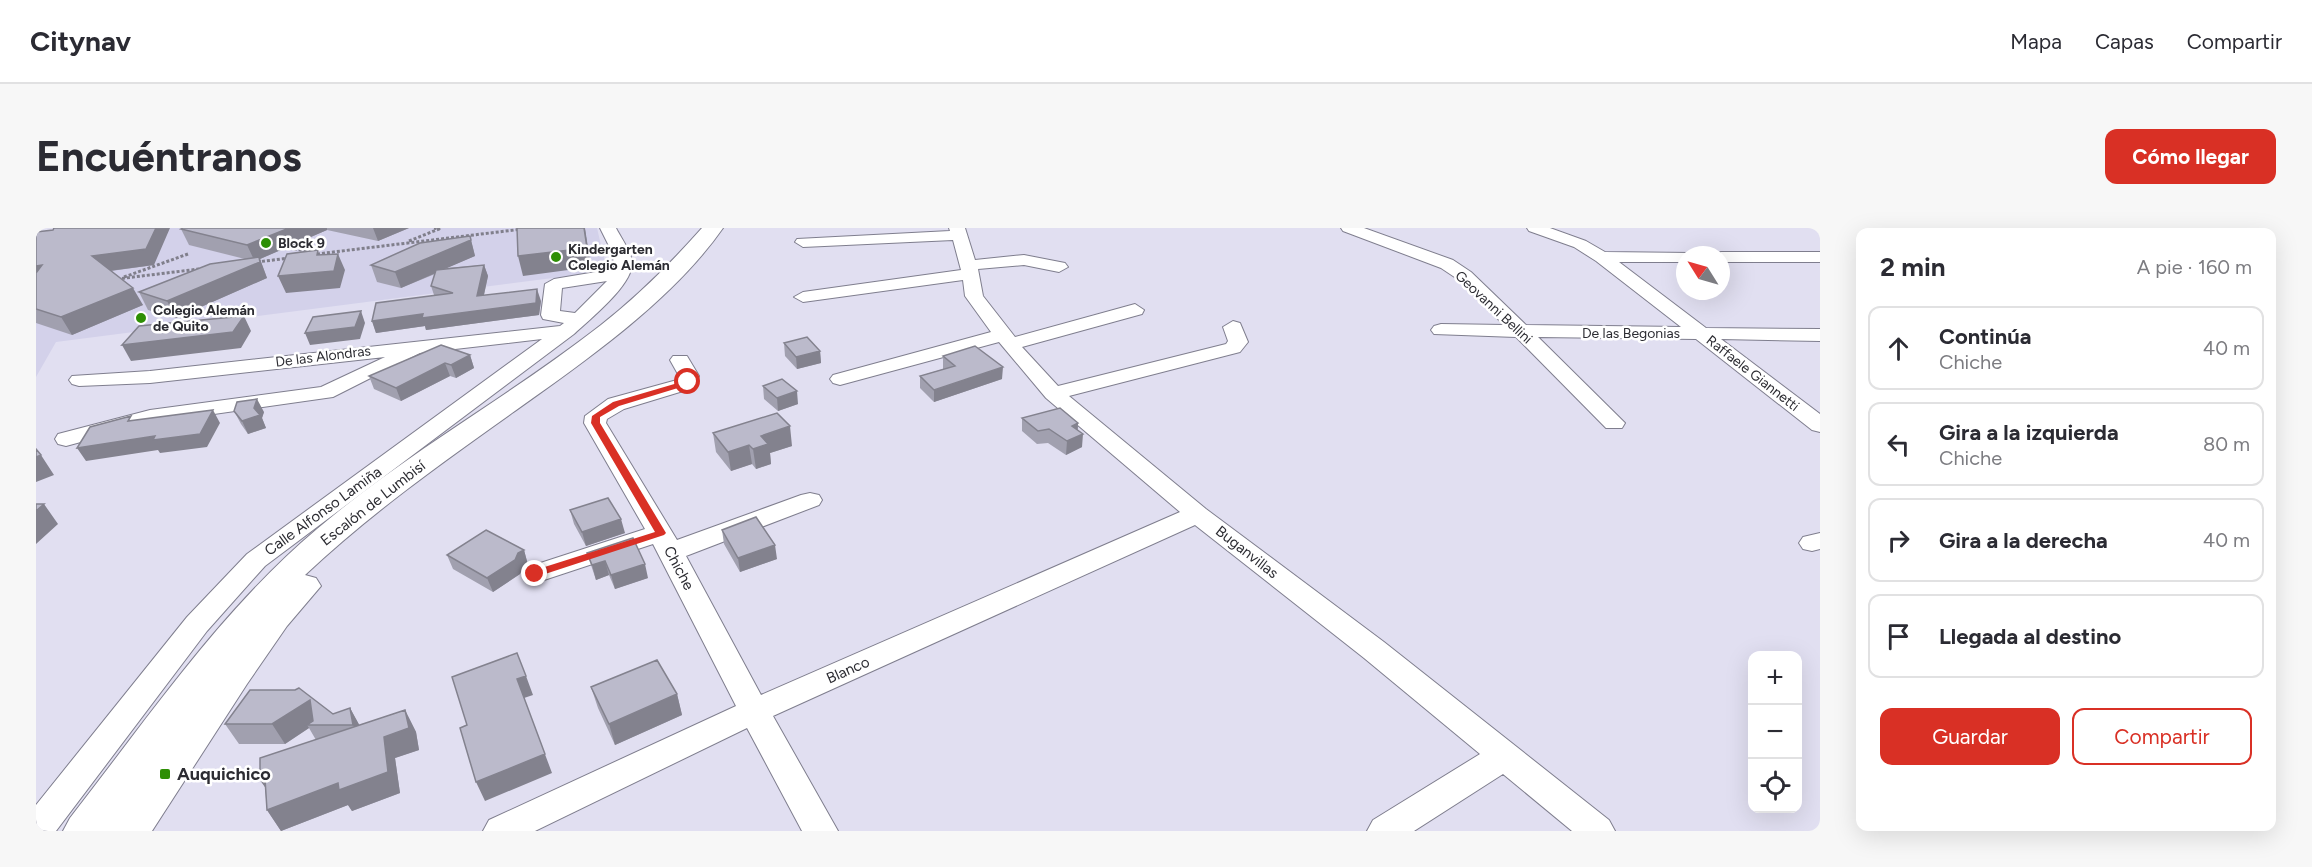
<!DOCTYPE html>
<html lang="es">
<meta charset="utf-8">
<style>
body{margin:0;font-family:Figtree,sans-serif;background:#f7f7f7;color:#2b2b33}
.controls{position:absolute;right:18px;bottom:18px;display:grid;overflow:hidden;border-radius:12px;box-shadow:0 6px 24px #0002}
.controls button{width:54px;height:54px;display:grid;place-items:center;padding:0;border:0;border-bottom:2px solid #e1e1e2;background:#fff;color:#2b2b33;font:30px sans-serif}
.compass{position:absolute;left:1640px;top:18px;width:54px;height:54px;border-radius:50%;background:#fff;box-shadow:0 6px 24px #0002;rotate:307deg}
.stop{position:absolute;width:18px;height:18px;margin:-14px;border:4px solid #d93025;border-radius:50%;background:#fff}
.stop.end{background:#d93025;border-color:#fff;box-shadow:0 2px 6px #0008}
.list{margin:0;padding:0;list-style:none}
h2{display:flex;justify-content:space-between;align-items:center;height:78px;margin:0;padding:0 24px;font-size:26px}
h2 small{font-size:20px;font-weight:400;color:#7c7c81}
.list li{display:grid;grid-template-columns:39px 1fr auto;gap:18px;align-items:center;box-sizing:border-box;height:84px;margin:0 12px 12px;padding:0 12px;border:2px solid #e1e1e2;border-radius:12px}
.list b{display:block;font-size:22px;white-space:nowrap}
.list p{margin:0;font-size:20px;white-space:nowrap;color:#7c7c81}
.list em{font-size:20px;font-style:normal;color:#7c7c81}
.actions{display:flex;gap:12px;padding:18px 24px}
.actions a{flex:1;padding:14px 0;border:2px solid #d93025;border-radius:12px;text-align:center;font-size:21px;color:#d93025}
.actions .main{background:#d93025;color:#fff}
.icon{flex:none;width:33px;height:33px;fill:none;stroke:currentColor;stroke-width:2;stroke-linecap:round;stroke-linejoin:round}
.map{position:relative;flex:none;width:1784px;height:603px;overflow:hidden;border-radius:12px}
header{display:flex;align-items:center;gap:36px;box-sizing:border-box;height:84px;padding:0 30px;background:#fff;border-bottom:2px solid #e1e1e2}
header strong{font-size:28px}
nav{display:flex;gap:33px;margin-inline-start:auto;font-size:21px}
.intro{display:flex;align-items:center;justify-content:space-between;box-sizing:border-box;height:144px;padding:0 36px}
h1{margin:0;font-size:42px}
.button{padding:15px 27px;border-radius:12px;background:#d93025;color:#fff;font-size:21px;font-weight:700}
main{display:flex;gap:36px;padding:0 36px}
aside{flex:1;background:#fff;border-radius:12px;box-shadow:0 6px 24px #0002}
.map>svg:first-child{display:block}
</style>
<header>
<strong>Citynav</strong>
<nav><a>Mapa</a><a>Capas</a><a>Compartir</a></nav>
</header>
<div class="intro"><h1>Encuéntranos</h1><a class="button">Cómo llegar</a></div>
<main>
<div class="map">
<svg width="1784" height="603" viewBox="0 0 1784 603">
<rect width="100%" height="100%" fill="#e1dff1"/>
<path fill="#d3d1ea" d="M 29,0 L 561,0 L 571,43 L 20,114 L 0,149 L 0,7 Z"/>
<g fill="none" stroke-linecap="round" stroke-linejoin="round">
<defs>
<path id="minor" d="M 564,0 L 580,0 C 585,10 595,23 596,34 C 598,56 554,91 538,106 L 229,338 L 171,403 L 20,603 L 0,603 L 0,577 L 151,389 L 211,326 L 506,111 L 384,125 L 297,169 L 115,195 L 30,218 L 22,216 L 19,211 L 22,206 L 114,182 L 285,159 L 349,129 L 114,155 L 43,158 L 36,156 L 33,152 L 36,148 L 114,143 L 524,98 L 528,95 L 507,91 L 505,87 L 509,56 L 518,51 L 578,41 L 577,26 ZM 571,53 L 539,85 L 524,83 L 526,60 Z
M 913,0 L 929,0 L 939,32 L 988,27 L 1029,35 L 1032,39 L 1023,44 L 988,37 L 942,41 L 947,68 L 979,109 L 1099,76 L 1108,82 L 1106,86 L 986,119 L 1022,158 L 1190,116 L 1192,113 L 1187,99 L 1197,93 L 1204,95 L 1212,114 L 1204,124 L 1033,168 L 1170,281 L 1348,414 L 1573,592 L 1579,603 L 1536,603 L 1467,546 L 1378,603 L 1331,603 L 1337,592 L 1444,526 L 1328,430 L 1159,297 L 737,488 L 802,603 L 766,603 L 711,500 L 499,603 L 447,603 L 453,592 L 700,478 L 617,316 L 499,355 L 489,352 L 486,346 L 489,340 L 609,301 L 548,195 L 549,188 L 572,171 L 641,152 L 643,148 L 634,132 L 637,128 L 651,128 L 663,148 L 657,160 L 588,181 L 571,191 L 570,195 L 641,312 L 765,267 L 774,265 L 783,267 L 786,272 L 783,277 L 650,328 L 725,467 L 1144,284 L 1010,170 L 963,114 L 804,157 L 797,155 L 794,151 L 797,147 L 955,104 L 929,68 L 927,52 L 767,74 L 758,69 L 767,64 L 925,42 L 917,12 L 767,19 L 759,14 L 761,11 L 914,3 Z
M 1305,0 L 1328,0 L 1417,32 L 1435,44 L 1490,97 L 1645,99 L 1560,33 L 1538,19 L 1493,3 L 1491,0 L 1514,0 L 1550,13 L 1569,24 L 1655,25 L 1649,27 L 1649,34 L 1583,34 L 1670,100 L 1784,101 L 1784,113 L 1685,111 L 1784,186 L 1784,204 L 1776,202 L 1660,111 L 1502,109 L 1589,195 L 1586,200 L 1570,200 L 1480,109 L 1398,106 L 1395,102 L 1398,98 L 1405,96 L 1468,97 L 1423,52 L 1405,40 L 1307,3 Z
M 1685,24 L 1784,24 L 1784,34 L 1685,34 L 1685,27 L 1678,27 Z
M 1784,305 L 1784,321 L 1776,323 L 1767,321 L 1763,315 L 1767,309 Z"/>
<path id="major" d="M 666,0 L 687,0 C 636,73 548,134 476,185 C 404,236 334,286 269,347 L 280,350 L 285,358 L 251,398 L 211,456 L 116,603 L 27,603 L 34,590 C 112,490 184,383 281,301 C 370,225 473,169 565,97 C 602,68 635,35 666,0 Z"/>
</defs>
<use href="#minor" stroke="#7f7e8e" stroke-width="2"/>
<use href="#major" stroke="#7f7e8e" stroke-width="2"/>
<path stroke="#807f8b" stroke-width="3" stroke-dasharray="3 2" stroke-linecap="butt" d="M 373,13 L 403,1 L 398,0
M 248,19 L 276,24
M 281,26 L 495,0
M 221,34 L 253,30
M 88,49 L 152,26
M 81,51 L 163,41"/>
<use href="#minor" fill="#fff" fill-rule="evenodd"/>
<use href="#major" fill="#fff" fill-rule="evenodd"/>
</g>
<path fill="#a1a0af" d="M 147,0 L 373,0 L 342,13 L 291,2 L 224,31 L 231,50 L 140,90 L 112,82 L 103,64 L 209,31 L 153,17 L 145,1 Z
M 0,4 L 118,37 L 75,43 L 107,77 L 36,107 L 0,95 Z
M 434,8 L 439,28 L 410,40 L 448,37 L 452,48 L 448,67 L 505,73 L 503,87 L 390,102 L 389,98 L 340,105 L 336,93 L 398,67 L 395,58 L 399,46 L 365,60 L 341,54 L 335,37 Z
M 748,115 L 784,123 L 785,135 L 761,141 L 749,128 Z
M 434,127 L 438,140 L 420,150 L 414,148 L 365,173 L 338,161 L 333,148 Z
M 907,128 L 966,151 L 898,174 L 884,160 L 884,148 L 907,141 Z
M 727,158 L 762,176 L 742,183 L 728,171 Z
M 198,183 L 228,184 L 226,190 L 230,200 L 212,206 L 205,196 Z
M 986,190 L 1042,195 L 1042,202 L 1046,219 L 1030,227 L 1012,215 L 1001,216 L 986,203 Z
M 677,205 L 756,218 L 734,225 L 735,236 L 720,241 L 716,236 L 695,243 L 680,224 Z
M 534,282 L 589,305 L 550,318 L 538,296 Z
M 686,302 L 741,331 L 704,344 L 688,316 Z
M 488,322 L 492,337 L 487,339 L 484,346 L 457,364 L 417,341 L 411,327 Z
M 551,325 L 612,350 L 579,361 L 573,347 L 560,352 Z
M 555,459 L 641,466 L 646,487 L 579,517 L 562,480 Z
M 314,480 L 323,497 L 369,482 L 380,504 L 383,522 L 359,530 L 364,565 L 316,583 L 312,577 L 245,603 L 231,582 L 229,559 L 224,552 L 280,512 L 273,500 L 249,516 L 203,516 L 189,496 L 297,486 Z"/>
<path fill="#83828e" d="M 120,0 L 134,0 L 118,37 L 65,44 L 56,28 Z
M 253,0 L 291,0 L 291,2 L 224,31 L 231,50 L 140,90 L 131,73 L 219,34 L 211,17 Z
M 337,0 L 373,0 L 342,13 Z
M 548,0 L 549,0 L 555,39 L 487,48 L 482,28 Z
M 435,12 L 439,28 L 365,60 L 359,44 Z
M 302,26 L 309,42 L 304,60 L 250,65 L 242,48 Z
M 6,37 L 0,55 L 0,38 Z
M 448,37 L 452,48 L 445,80 L 441,68 Z
M 97,60 L 107,77 L 36,107 L 25,89 Z
M 501,61 L 505,73 L 503,87 L 390,102 L 389,98 L 340,105 L 336,93 Z
M 325,83 L 329,95 L 324,111 L 274,117 L 269,105 Z
M 208,88 L 215,103 L 205,120 L 95,133 L 86,117 Z
M 784,123 L 785,135 L 761,141 L 760,129 Z
M 434,127 L 438,140 L 420,150 L 415,137 Z
M 409,135 L 414,148 L 365,173 L 360,160 Z
M 967,139 L 966,151 L 898,174 L 898,162 Z
M 761,163 L 762,176 L 742,183 L 741,170 Z
M 221,171 L 228,184 L 226,190 L 230,200 L 212,206 L 206,193 L 218,180 Z
M 177,182 L 184,195 L 171,219 L 124,225 L 122,222 L 50,233 L 41,220 Z
M 1042,195 L 1041,209 L 1036,198 Z
M 754,198 L 756,218 L 734,225 L 735,236 L 720,241 L 717,221 L 725,208 Z
M 1047,206 L 1046,219 L 1030,227 L 1031,213 Z
M 713,217 L 716,236 L 695,243 L 692,224 Z
M 5,227 L 18,247 L 0,254 L 0,229 Z
M 8,276 L 22,296 L 0,316 L 0,283 Z
M 585,291 L 589,305 L 550,318 L 546,304 Z
M 739,317 L 741,331 L 704,344 L 702,330 Z
M 488,322 L 492,337 L 487,339 L 484,346 L 457,364 L 451,350 L 482,325 Z
M 569,333 L 573,347 L 560,352 L 556,337 Z
M 609,336 L 612,350 L 579,361 L 575,347 Z
M 490,448 L 497,467 L 488,470 L 516,545 L 449,573 L 440,554 L 481,451 Z
M 641,466 L 646,487 L 579,517 L 573,496 Z
M 274,472 L 278,497 L 271,497 L 273,500 L 249,516 L 236,496 Z
M 314,480 L 325,500 L 328,517 L 317,497 Z
M 369,482 L 380,504 L 383,522 L 359,530 L 364,565 L 316,583 L 312,577 L 245,603 L 231,582 L 348,509 Z
M 229,551 L 239,573 L 224,552 Z"/>
<path fill="#bbbacb" stroke="#83828e" stroke-width="1.5" d="M 18,0 L 120,0 L 110,21 L 56,28 L 97,60 L 25,89 L 0,81 L 0,45 L 6,37 L 0,38 L 0,4 L 17,2 Z
M 147,0 L 253,0 L 211,17 L 145,1 Z
M 481,0 L 548,0 L 551,20 L 482,28 Z
M 434,8 L 435,12 L 359,44 L 335,37 L 384,15 Z
M 282,22 L 281,27 L 302,26 L 298,43 L 242,48 L 251,26 Z
M 223,29 L 224,34 L 131,73 L 103,64 L 174,36 Z
M 448,37 L 441,68 L 501,61 L 500,75 L 386,90 L 387,86 L 336,93 L 340,75 L 417,65 L 395,58 L 400,42 Z
M 325,83 L 319,99 L 269,105 L 277,89 Z
M 208,88 L 197,104 L 86,117 L 103,98 Z
M 771,109 L 784,123 L 760,129 L 748,115 Z
M 405,117 L 434,127 L 415,137 L 409,135 L 360,160 L 333,148 Z
M 939,118 L 967,139 L 898,162 L 884,148 L 919,138 L 907,128 Z
M 746,151 L 761,163 L 741,170 L 727,158 Z
M 221,171 L 218,180 L 224,187 L 206,193 L 198,183 L 201,174 Z
M 1024,180 L 1042,195 L 1036,198 L 1047,206 L 1031,213 L 1013,201 L 1002,203 L 986,190 Z
M 177,182 L 164,206 L 117,212 L 119,208 L 41,220 L 54,199 L 95,188 L 92,193 Z
M 741,185 L 754,198 L 725,208 L 732,216 L 717,221 L 713,217 L 692,224 L 677,205 Z
M 0,221 L 5,227 L 0,229 Z
M 572,270 L 585,291 L 546,304 L 534,282 Z
M 0,276 L 8,276 L 0,283 Z
M 720,289 L 739,317 L 702,330 L 686,302 Z
M 450,302 L 488,322 L 482,325 L 479,332 L 451,350 L 411,327 Z
M 597,310 L 609,336 L 575,347 L 569,333 L 556,337 L 551,325 Z
M 481,425 L 490,448 L 481,451 L 509,526 L 440,554 L 424,500 L 431,497 L 416,449 Z
M 621,432 L 641,466 L 573,496 L 555,459 Z
M 263,460 L 297,486 L 314,480 L 317,497 L 271,497 L 277,493 L 274,472 L 236,496 L 189,496 L 214,462 L 259,462 Z
M 369,482 L 373,500 L 348,509 L 352,544 L 303,562 L 302,555 L 231,582 L 229,551 L 224,552 L 224,530 Z"/>
<path fill="#d93025" d="M 652,152 L 655,156 L 583,178 L 564,189 L 564,195 L 630,305 L 628,307 L 503,348 L 496,348 L 496,343 L 619,304 L 555,195 L 556,188 L 577,174 Z"/>
<g fill="#2e8f05" stroke="#fff" stroke-width="2">
<circle cx="230" cy="15" r="6"/>
<circle cx="520" cy="29" r="6"/>
<circle cx="105" cy="90" r="6"/>
<rect x="123" y="540" width="12" height="12" rx="3"/>
</g>
<g text-anchor="middle" stroke-width="5" stroke-linejoin="round" paint-order="stroke">
<g font-size="14" font-weight="bold" fill="#2c2c32" stroke="#fff" text-anchor="start">
<text x="242" y="20">Block 9</text>
<text x="532" y="26">Kindergarten<tspan x="532" dy="16">Colegio Alemán</tspan></text>
<text x="117" y="87">Colegio Alemán<tspan x="117" dy="16">de Quito</tspan></text>
</g>
<g font-size="14" fill="#2c2c32" stroke="#fff">
<text transform="translate(1458 79) rotate(43)" y="5">Geovanni Bellini</text>
<text x="1595" y="110">De las Begonias</text>
<text transform="translate(287 128) rotate(-7)" y="5">De las Alondras</text>
<text transform="translate(1717 145) rotate(38)" y="5">Raffaele Giannetti</text>
</g>
<g font-size="15" fill="#2c2c32" stroke="#fff">
<text transform="translate(337 275) rotate(-38)" y="5">Escalón de Lumbisí</text>
<text transform="translate(287 283) rotate(-36)" y="5">Calle Alfonso Lamiña</text>
<text transform="translate(1211 324) rotate(38)" y="5">Buganvillas</text>
<text transform="translate(643 340) rotate(62)" y="5">Chiche</text>
<text transform="translate(812 442) rotate(-24)" y="5">Blanco</text>
</g>
<g font-size="18" font-weight="bold" fill="#2c2c32" stroke="#fff" text-anchor="start">
<text x="141" y="552">Auquichico</text>
</g>
</g>
</svg>
<div class="controls">
<button>+</button>
<button>−</button>
<button><svg class="icon" aria-label="locate" viewBox="0 0 24 24"><circle cx="12" cy="12" r="6"/><path d="M12 2v4M12 18v4M2 12h4M18 12h4"/></svg></button>
</div>
<svg class="compass" viewBox="-18 -18 36 36"><path d="M0-13l5 13h-10z" fill="#e53935"/><path d="M0 13l5-13h-10z" fill="#7c7c81"/></svg>
<div class="stop" style="left:652px;top:154px"></div>
<div class="stop end" style="left:499px;top:346px"></div>
</div>
<aside>
<h2>2 min<small>A pie · 160 m</small></h2>
<ul class="list">
<li><svg class="icon" aria-label="ahead" viewBox="0 0 24 24"><path d="M12 20V5M6 11l6-6 6 6"/></svg><div><b>Continúa</b><p>Chiche</p></div><em>40 m</em></li>
<li><svg class="icon" aria-label="left" viewBox="0 0 24 24"><path d="M17 20v-9H6M10 6l-5 5 5 5"/></svg><div><b>Gira a la izquierda</b><p>Chiche</p></div><em>80 m</em></li>
<li><svg class="icon" aria-label="right" viewBox="0 0 24 24"><path d="M7 20v-9h11M14 6l5 5-5 5"/></svg><div><b>Gira a la derecha</b></div><em>40 m</em></li>
<li><svg class="icon" aria-label="arrive" viewBox="0 0 24 24"><path d="M6 21V4h12l-3 4 3 4H6"/></svg><div><b>Llegada al destino</b></div></li>
</ul>
<div class="actions"><a class="main">Guardar</a><a>Compartir</a></div>
</aside>
</main>
